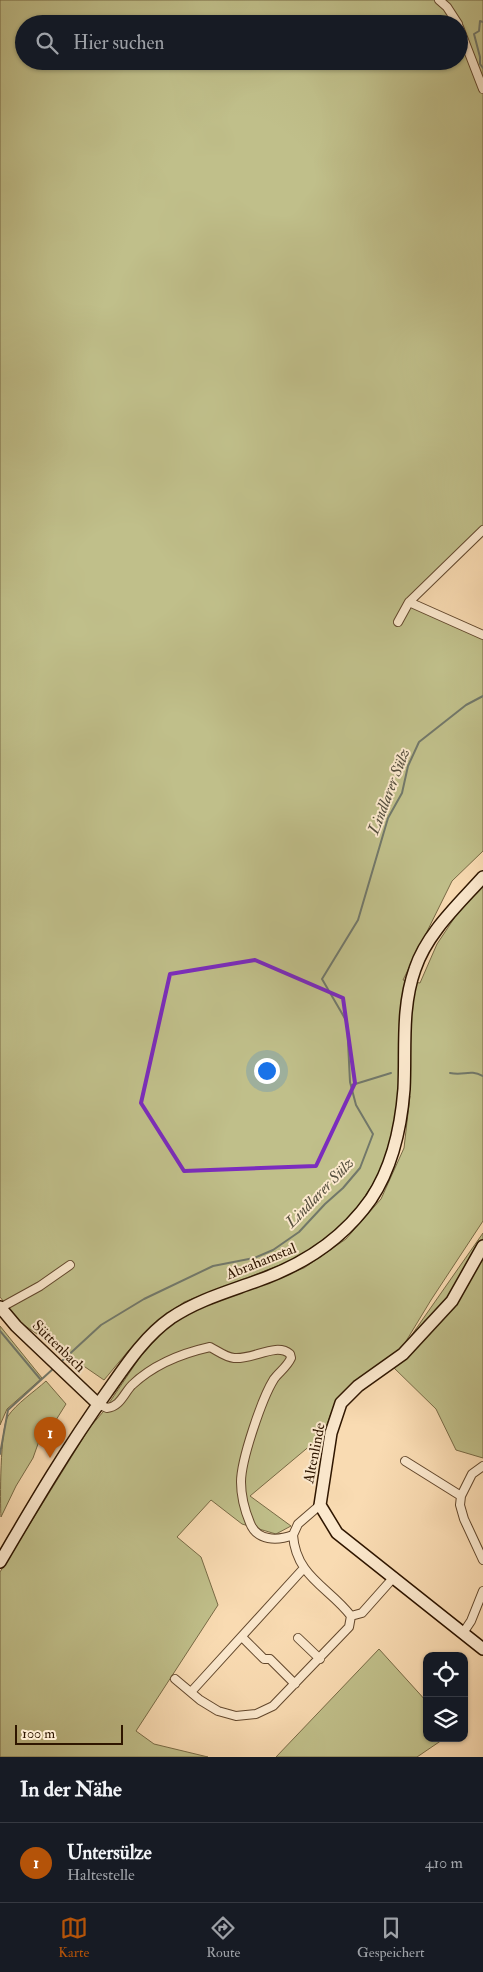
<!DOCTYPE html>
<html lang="de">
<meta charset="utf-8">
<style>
body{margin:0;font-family:"IM FELL Double Pica",serif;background:#242831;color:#f1f3f6}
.controls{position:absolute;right:15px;bottom:15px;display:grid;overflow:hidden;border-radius:10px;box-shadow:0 1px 4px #0004}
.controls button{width:45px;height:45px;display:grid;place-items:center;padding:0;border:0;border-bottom:1px solid #363941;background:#171b24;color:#f1f3f6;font:25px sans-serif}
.scale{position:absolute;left:15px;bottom:12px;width:108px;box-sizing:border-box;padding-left:5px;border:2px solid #2f1600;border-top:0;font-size:14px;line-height:18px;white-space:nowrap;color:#2f1600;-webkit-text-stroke:4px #fbe8cd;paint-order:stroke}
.you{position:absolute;left:266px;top:1070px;width:18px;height:18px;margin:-12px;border:4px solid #fff;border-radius:50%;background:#1a73e8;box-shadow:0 0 0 8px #1a73e833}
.badge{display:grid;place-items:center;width:32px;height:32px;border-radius:50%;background:#b45309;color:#fff;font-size:16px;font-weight:700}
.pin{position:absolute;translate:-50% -41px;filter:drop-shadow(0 1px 2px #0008)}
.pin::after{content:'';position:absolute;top:26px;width:18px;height:15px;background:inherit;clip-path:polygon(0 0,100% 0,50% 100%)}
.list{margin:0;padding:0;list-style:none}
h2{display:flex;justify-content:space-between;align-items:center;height:65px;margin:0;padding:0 20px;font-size:21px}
h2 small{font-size:16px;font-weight:400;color:#9ea1a6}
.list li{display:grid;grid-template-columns:32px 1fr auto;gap:15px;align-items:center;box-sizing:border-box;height:80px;padding:0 20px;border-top:1px solid #363941}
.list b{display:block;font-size:19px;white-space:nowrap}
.list p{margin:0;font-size:16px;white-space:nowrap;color:#9ea1a6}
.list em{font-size:16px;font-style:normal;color:#9ea1a6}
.icon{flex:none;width:28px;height:28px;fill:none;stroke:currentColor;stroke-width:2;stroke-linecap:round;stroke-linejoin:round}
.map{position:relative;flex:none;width:483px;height:1757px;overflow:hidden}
.search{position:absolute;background:#171b24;box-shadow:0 1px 4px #0004;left:15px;right:15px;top:15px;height:55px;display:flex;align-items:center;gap:12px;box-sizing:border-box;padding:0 18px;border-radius:28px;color:#9ea1a6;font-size:19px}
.sheet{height:145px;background:#171b24}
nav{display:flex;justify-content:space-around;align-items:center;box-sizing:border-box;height:70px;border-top:1px solid #363941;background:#171b24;font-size:14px;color:#9ea1a6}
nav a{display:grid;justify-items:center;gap:2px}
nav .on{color:#b45309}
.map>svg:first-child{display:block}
</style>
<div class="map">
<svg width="483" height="1757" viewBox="0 0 483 1757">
<rect width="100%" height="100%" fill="#f9dbb2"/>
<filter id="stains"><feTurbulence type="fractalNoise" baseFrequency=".004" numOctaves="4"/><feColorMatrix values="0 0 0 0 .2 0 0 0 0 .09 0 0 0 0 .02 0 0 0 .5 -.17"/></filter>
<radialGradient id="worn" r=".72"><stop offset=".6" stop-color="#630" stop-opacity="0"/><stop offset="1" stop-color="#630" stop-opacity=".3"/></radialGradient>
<path fill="#c0bf8a" stroke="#786a45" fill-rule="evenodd" d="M 0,0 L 483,0 L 483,527 L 410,601 L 483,636 L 483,851 L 452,881 L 403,980 L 420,983 L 437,944 L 463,905 L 483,884 L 483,1221 L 431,1300 L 397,1356 L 483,1233 L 483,1458 L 456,1450 L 436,1409 L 392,1366 L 339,1410 L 331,1413 L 324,1434 L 250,1496 L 291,1526 L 276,1534 L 242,1524 L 211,1500 L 177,1537 L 201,1557 L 218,1605 L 136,1731 L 154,1744 L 208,1757 L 0,1757 L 0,1572 L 90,1427 L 103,1412 L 140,1357 L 168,1326 L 204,1305 L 304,1268 L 346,1239 L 381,1199 L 404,1148 L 410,1096 L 399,1094 L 391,1147 L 379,1174 L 359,1206 L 331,1236 L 301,1257 L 184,1302 L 154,1325 L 129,1350 L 104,1380 L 21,1323 L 0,1297 ZM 24,24 L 459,24 L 459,61 L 24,61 Z
M 0,1326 L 42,1378 L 7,1409 L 0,1425 Z
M 46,1381 L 66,1404 L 51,1428 L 46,1431 L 39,1441 L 33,1458 L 16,1486 L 1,1517 C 0,1502 0,1429 8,1416 C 17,1403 34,1392 46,1381 Z
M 379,1649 L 427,1702 L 427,1738 L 445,1738 L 417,1757 L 276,1757 Z"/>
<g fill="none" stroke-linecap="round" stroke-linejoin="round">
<path stroke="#72786a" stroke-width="2" d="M 483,22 L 480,21 L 479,31 L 474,34 L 480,57 L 480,64 L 483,68
M 450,1073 C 465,1076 469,1069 483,1076
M 352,1085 L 391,1073
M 0,1331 L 41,1380
M 63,1360 L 101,1325 L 144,1299 L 213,1266 L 254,1258 L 273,1250 L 299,1232 L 325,1204 L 343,1188 L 360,1168 L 373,1134 L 356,1105 L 350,1082 L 347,1022 L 322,979 L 358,920 L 388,818 L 402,793 L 408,766 L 419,742 L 466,705 L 483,696
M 0,1454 L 8,1410 L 54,1368"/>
<defs>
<path id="street" d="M 439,0 L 447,7 L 458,24
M 459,27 L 483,89
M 409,602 L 483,635
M 398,622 L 409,602 L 483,530
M 0,1308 L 40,1286 L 70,1265
M 98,1404 L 107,1408 C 120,1407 124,1393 132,1385 C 153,1365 183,1353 210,1347 C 218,1351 225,1357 234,1358 C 253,1360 276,1342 290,1354 L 291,1358 C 287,1367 279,1372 274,1379 C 262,1398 241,1460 241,1482 C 241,1495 245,1511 250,1523 C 257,1541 277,1541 293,1535 L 298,1524 L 320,1505
M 405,1461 L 461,1496
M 483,1466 L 472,1474 L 461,1496 L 460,1505 L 464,1519 L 483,1560
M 351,1616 L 362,1613 L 394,1577
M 463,1633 L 471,1621 L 483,1591
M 242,1637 L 264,1659 L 270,1659 L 295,1684
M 298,1638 L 320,1659
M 175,1679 L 200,1700 L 218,1711 L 236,1716 L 256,1714 L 273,1706 L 349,1627 L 351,1616 C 329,1587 296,1577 293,1535
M 191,1692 L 304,1568"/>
<path id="secondary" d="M 483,1246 L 452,1301 L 403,1354 L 358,1386 L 341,1403 L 331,1433 L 320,1505 L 337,1533 L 483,1649
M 0,1307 L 16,1326 L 98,1404
M 0,1562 C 34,1504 68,1446 107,1392 C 126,1365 144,1337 171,1318 C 198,1300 227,1292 257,1281 C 303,1265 343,1239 371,1199 C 393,1166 401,1128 404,1089 C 406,1049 401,1008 415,969 C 427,933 458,905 483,877"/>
</defs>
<use href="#street" stroke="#62472c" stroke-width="10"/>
<use href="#secondary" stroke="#2f1600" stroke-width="14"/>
<use href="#street" stroke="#fbe8cd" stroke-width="8"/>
<use href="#secondary" stroke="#fbe8cd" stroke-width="11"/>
</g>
<path fill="none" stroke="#7b2cbf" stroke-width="4" stroke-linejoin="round" d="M 255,960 L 343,998 L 355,1083 L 316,1166 L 184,1171 L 141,1103 L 170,974 Z"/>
<g text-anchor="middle" stroke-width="4" stroke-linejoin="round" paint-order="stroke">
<g font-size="15" fill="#2f1600" stroke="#fbe8cd">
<text transform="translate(261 1261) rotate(-22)" y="5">Abrahamstal</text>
<text transform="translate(59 1346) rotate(44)" y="5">Süttenbach</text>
<text transform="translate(314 1453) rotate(-79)" y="5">Altenlinde</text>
</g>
<g font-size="16" font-style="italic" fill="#564f3e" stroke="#fbe8cd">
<text transform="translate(388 791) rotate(-69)" y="6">Lindlarer Sülz</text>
<text transform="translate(319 1192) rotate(-46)" y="6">Lindlarer Sülz</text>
</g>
</g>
<rect width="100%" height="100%" filter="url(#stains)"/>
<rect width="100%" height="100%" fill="url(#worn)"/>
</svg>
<div class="controls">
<button><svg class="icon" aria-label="locate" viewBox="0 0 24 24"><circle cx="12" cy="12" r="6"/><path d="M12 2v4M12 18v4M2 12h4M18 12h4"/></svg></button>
<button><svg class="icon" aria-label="layers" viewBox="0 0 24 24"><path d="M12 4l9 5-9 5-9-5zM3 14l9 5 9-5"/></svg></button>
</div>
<div class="scale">100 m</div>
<div class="you"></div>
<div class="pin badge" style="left:50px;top:1458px">1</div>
<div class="search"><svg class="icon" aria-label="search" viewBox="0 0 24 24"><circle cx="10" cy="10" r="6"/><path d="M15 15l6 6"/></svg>Hier suchen</div>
</div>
<section class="sheet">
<h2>In der Nähe<small></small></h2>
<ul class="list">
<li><span class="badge">1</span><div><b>Untersülze</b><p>Haltestelle</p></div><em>410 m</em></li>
</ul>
</section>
<nav>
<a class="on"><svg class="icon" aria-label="map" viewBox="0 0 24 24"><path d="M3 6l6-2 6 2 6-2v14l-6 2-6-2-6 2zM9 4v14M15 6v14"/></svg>Karte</a>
<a><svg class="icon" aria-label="directions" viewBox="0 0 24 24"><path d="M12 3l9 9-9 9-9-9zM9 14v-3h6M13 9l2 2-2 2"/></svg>Route</a>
<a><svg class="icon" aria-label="saved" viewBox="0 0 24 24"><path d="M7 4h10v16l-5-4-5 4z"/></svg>Gespeichert</a>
</nav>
